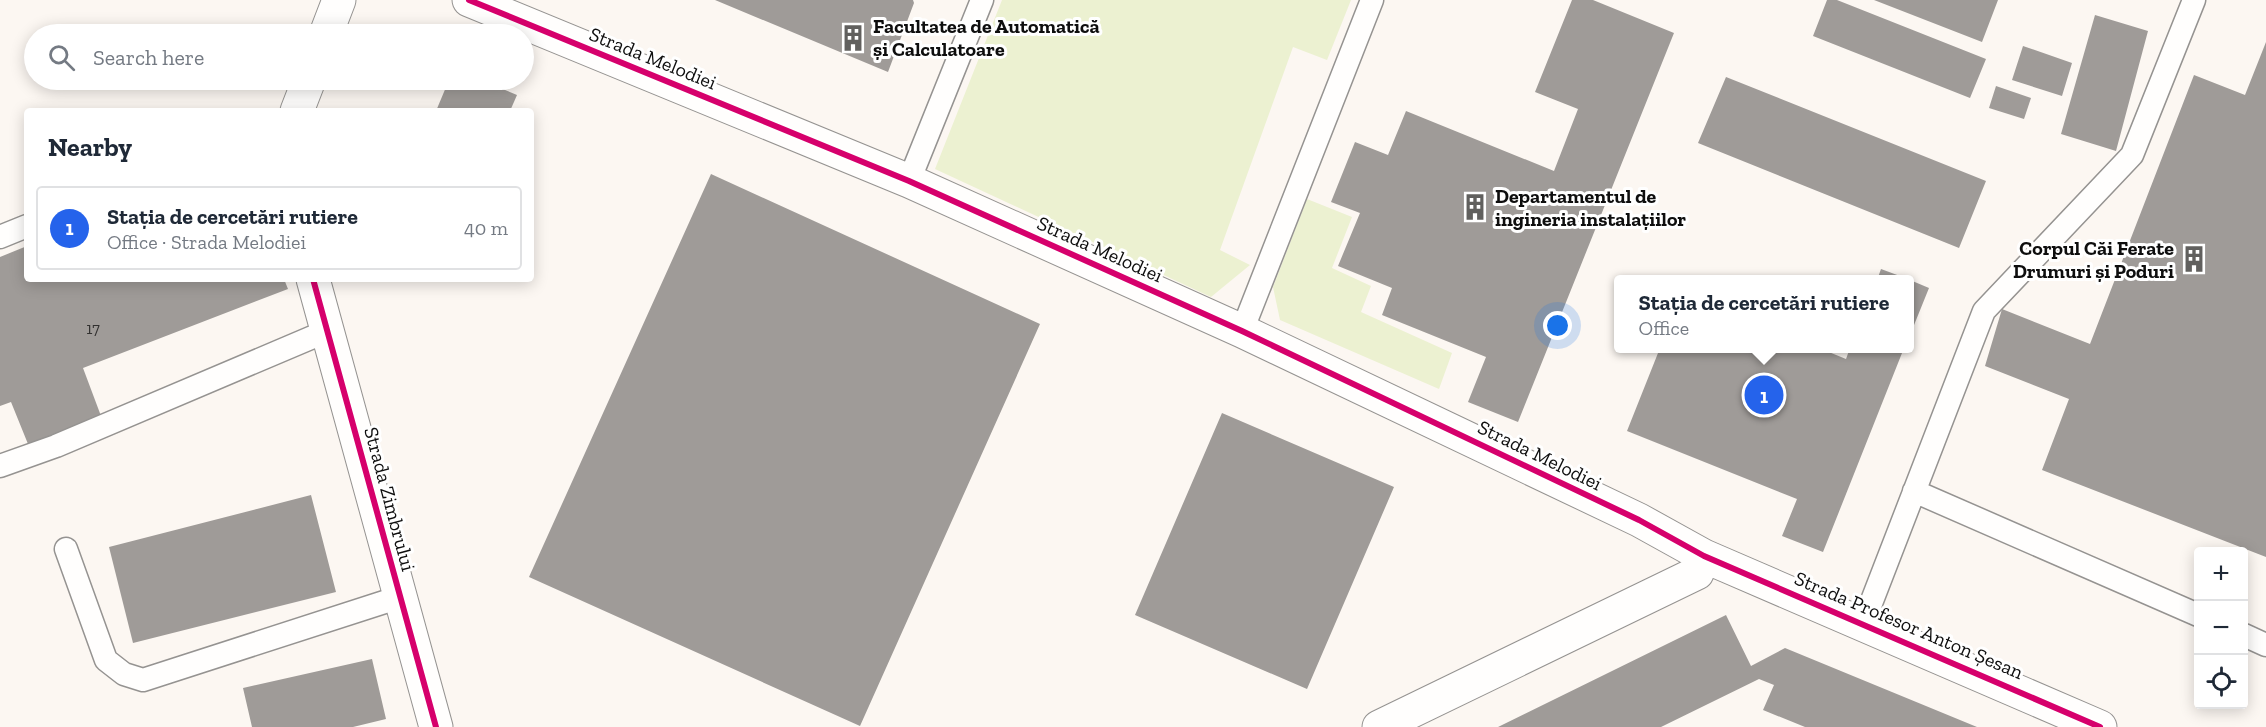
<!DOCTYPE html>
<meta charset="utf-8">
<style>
body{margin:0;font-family:"Zilla Slab",serif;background:#f6f6f7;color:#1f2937}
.controls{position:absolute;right:18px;bottom:18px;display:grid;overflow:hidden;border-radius:6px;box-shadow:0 3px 15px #0003}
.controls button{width:54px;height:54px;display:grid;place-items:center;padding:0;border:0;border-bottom:2px solid #e0e1e3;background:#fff;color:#1f2937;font:30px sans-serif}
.you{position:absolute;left:1558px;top:326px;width:21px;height:21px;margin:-15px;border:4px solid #fff;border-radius:50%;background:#1a73e8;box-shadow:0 0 0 9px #1a73e833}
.badge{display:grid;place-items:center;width:39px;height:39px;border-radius:50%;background:#2563eb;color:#fff;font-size:20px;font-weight:700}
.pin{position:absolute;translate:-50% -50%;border:3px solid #fff;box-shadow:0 2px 6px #0006}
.popup{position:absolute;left:1614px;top:275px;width:300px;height:78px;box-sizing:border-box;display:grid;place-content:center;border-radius:6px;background:#fff;filter:drop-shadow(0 2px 4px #0005);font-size:20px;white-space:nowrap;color:#747a83}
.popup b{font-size:22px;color:#1f2937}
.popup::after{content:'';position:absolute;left:50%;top:100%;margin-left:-12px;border:12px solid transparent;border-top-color:#fff}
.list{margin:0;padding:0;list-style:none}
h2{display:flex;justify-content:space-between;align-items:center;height:78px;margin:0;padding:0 24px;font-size:26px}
h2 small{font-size:20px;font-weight:400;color:#747a83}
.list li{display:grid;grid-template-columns:39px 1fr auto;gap:18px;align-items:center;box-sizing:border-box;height:84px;margin:0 12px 12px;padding:0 12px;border:2px solid #e0e1e3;border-radius:6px}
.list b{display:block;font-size:22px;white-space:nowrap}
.list p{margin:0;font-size:20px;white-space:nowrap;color:#747a83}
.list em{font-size:20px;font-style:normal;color:#747a83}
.icon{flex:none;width:33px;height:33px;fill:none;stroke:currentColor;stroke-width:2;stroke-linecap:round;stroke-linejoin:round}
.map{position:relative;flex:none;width:2266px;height:727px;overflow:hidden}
.search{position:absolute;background:#fff;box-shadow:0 3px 15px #0003;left:24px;top:24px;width:510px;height:66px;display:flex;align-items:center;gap:15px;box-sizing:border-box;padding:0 21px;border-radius:33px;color:#747a83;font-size:22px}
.panel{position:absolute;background:#fff;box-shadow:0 3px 15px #0003;left:24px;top:108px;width:510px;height:174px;border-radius:6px}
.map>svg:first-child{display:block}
</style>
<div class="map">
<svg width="2266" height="727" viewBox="0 0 2266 727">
<rect width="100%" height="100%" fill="#fcf7f2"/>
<path fill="#ecf1d1" d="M 1002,0 L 1351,0 L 1327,60 L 1293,47 L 1220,250 L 1250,265 L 1211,297 L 935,169 Z
M 1307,199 L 1352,217 L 1332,268 L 1371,286 L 1361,312 L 1452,353 L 1439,389 L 1280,320 L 1273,287 Z"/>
<path fill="#9f9b98" d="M 715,0 L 913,0 L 914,3 L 888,72 Z
M 1572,0 L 1593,0 L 1674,33 L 1518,422 L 1468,402 L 1486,357 L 1382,315 L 1392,288 L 1338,266 L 1360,213 L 1331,202 L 1355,142 L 1388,155 L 1406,111 L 1554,171 L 1578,109 L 1535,92 Z
M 1827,0 L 1837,0 L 1986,59 L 1970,98 L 1813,36 Z
M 1874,0 L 1998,0 L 1982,42 Z
M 2095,15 L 2148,31 L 2116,151 L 2061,134 Z
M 2266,42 L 2266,557 L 2042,470 L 2069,399 L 1985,366 L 2002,309 L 2090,344 L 2194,75 L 2245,95 Z
M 2023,46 L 2072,63 L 2062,96 L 2012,80 Z
M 1726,77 L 1986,181 L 1959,248 L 1698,143 Z
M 449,80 L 481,80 L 517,95 L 510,111 L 436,111 Z
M 1996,86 L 2031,98 L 2024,119 L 1989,108 Z
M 711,174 L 1040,324 L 860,726 L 529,577 Z
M 27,246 L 27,279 L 284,279 L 288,289 L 83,368 L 101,416 L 28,444 L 11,402 L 0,406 L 0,257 Z
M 1881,269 L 1908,279 L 1908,280 L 1877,280 Z
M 1910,280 L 1929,288 L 1910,335 Z
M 1660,348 L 1819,348 L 1846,359 L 1850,348 L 1904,348 L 1823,552 L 1782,536 L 1797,499 L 1627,431 Z
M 1222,413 L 1394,487 L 1307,689 L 1135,615 Z
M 311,495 L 336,592 L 133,643 L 109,547 Z
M 1726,615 L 1751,666 L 1785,648 L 1977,727 L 1805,727 L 1763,710 L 1774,685 L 1759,679 L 1661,727 L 1498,727 Z
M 372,659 L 386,719 L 353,727 L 252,727 L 243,688 Z"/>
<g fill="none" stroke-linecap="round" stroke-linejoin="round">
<defs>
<path id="service" d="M 909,181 L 982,0
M 0,237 L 27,226
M 1242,331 L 1372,0
M 0,466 L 56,446 L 327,331
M 1914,491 L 2198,615
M 66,549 L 106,660 L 124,674 L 143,680 L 400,597
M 1863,624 L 1984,311 L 2132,155 L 2194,0
M 2244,635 L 2266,645"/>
<path id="minor" d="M 469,0 L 909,181 L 1242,331 L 1639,520 L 1704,556 L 2100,727
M 326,34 L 339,0
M 297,111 L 309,80
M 313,279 L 436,727
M 1379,727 L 1697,573 L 1704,556"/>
</defs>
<use href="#service" stroke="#959391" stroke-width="25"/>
<use href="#minor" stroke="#959391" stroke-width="35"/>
<use href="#service" stroke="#fffefd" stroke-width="22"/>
<use href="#minor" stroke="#fffefd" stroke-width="33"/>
<defs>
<path id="cycleway" d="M 469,0 L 909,181 L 1242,331 L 1639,520 L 1704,556 L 2100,727
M 313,279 L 436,727"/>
</defs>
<use href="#cycleway" stroke="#fff" stroke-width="10"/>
<use href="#cycleway" stroke="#d6006c" stroke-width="6"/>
</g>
<defs>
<symbol id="building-bare" viewBox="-9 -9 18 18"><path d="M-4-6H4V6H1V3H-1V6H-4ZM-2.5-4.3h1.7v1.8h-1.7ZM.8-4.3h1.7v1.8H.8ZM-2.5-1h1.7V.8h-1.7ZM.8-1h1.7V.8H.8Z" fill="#61605e" stroke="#fff" stroke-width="2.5" paint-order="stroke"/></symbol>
</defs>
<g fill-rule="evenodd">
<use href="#building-bare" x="834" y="19" width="38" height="38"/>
<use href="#building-bare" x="1456" y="188" width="38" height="38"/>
<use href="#building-bare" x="2175" y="240" width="38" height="38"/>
</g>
<g text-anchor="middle" stroke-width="6" stroke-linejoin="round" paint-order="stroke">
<g font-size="16" fill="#323130">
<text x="93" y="334">17</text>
</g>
<g font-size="20" font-weight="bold" fill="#0e0e0e" stroke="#fff" text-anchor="start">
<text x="873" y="33">Facultatea de Automatică<tspan x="873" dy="23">și Calculatoare</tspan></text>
<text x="1495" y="203">Departamentul de<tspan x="1495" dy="23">ingineria instalațiilor</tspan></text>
<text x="2174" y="255" text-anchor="end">Corpul Căi Ferate<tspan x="2174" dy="23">Drumuri și Poduri</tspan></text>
</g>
<g font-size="20" fill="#0e0e0e" stroke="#fff">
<text transform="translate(653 58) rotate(22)" y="7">Strada Melodiei</text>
<text transform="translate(1100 249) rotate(24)" y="7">Strada Melodiei</text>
<text transform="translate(1540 455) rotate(26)" y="7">Strada Melodiei</text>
<text transform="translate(390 499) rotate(75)" y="7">Strada Zimbrului</text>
<text transform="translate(1909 625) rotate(23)" y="7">Strada Profesor Anton Șesan</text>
</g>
</g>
</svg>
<div class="controls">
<button>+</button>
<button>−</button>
<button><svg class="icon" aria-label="locate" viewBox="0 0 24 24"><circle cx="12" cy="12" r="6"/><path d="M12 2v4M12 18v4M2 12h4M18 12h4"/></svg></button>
</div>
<div class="you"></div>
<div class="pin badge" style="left:1764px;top:395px">1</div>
<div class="popup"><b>Stația de cercetări rutiere</b>Office</div>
<div class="search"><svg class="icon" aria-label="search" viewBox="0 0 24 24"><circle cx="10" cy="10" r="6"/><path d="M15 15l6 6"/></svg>Search here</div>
<section class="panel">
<h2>Nearby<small></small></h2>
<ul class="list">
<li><span class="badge">1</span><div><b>Stația de cercetări rutiere</b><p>Office · Strada Melodiei</p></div><em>40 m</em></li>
</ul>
</section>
</div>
